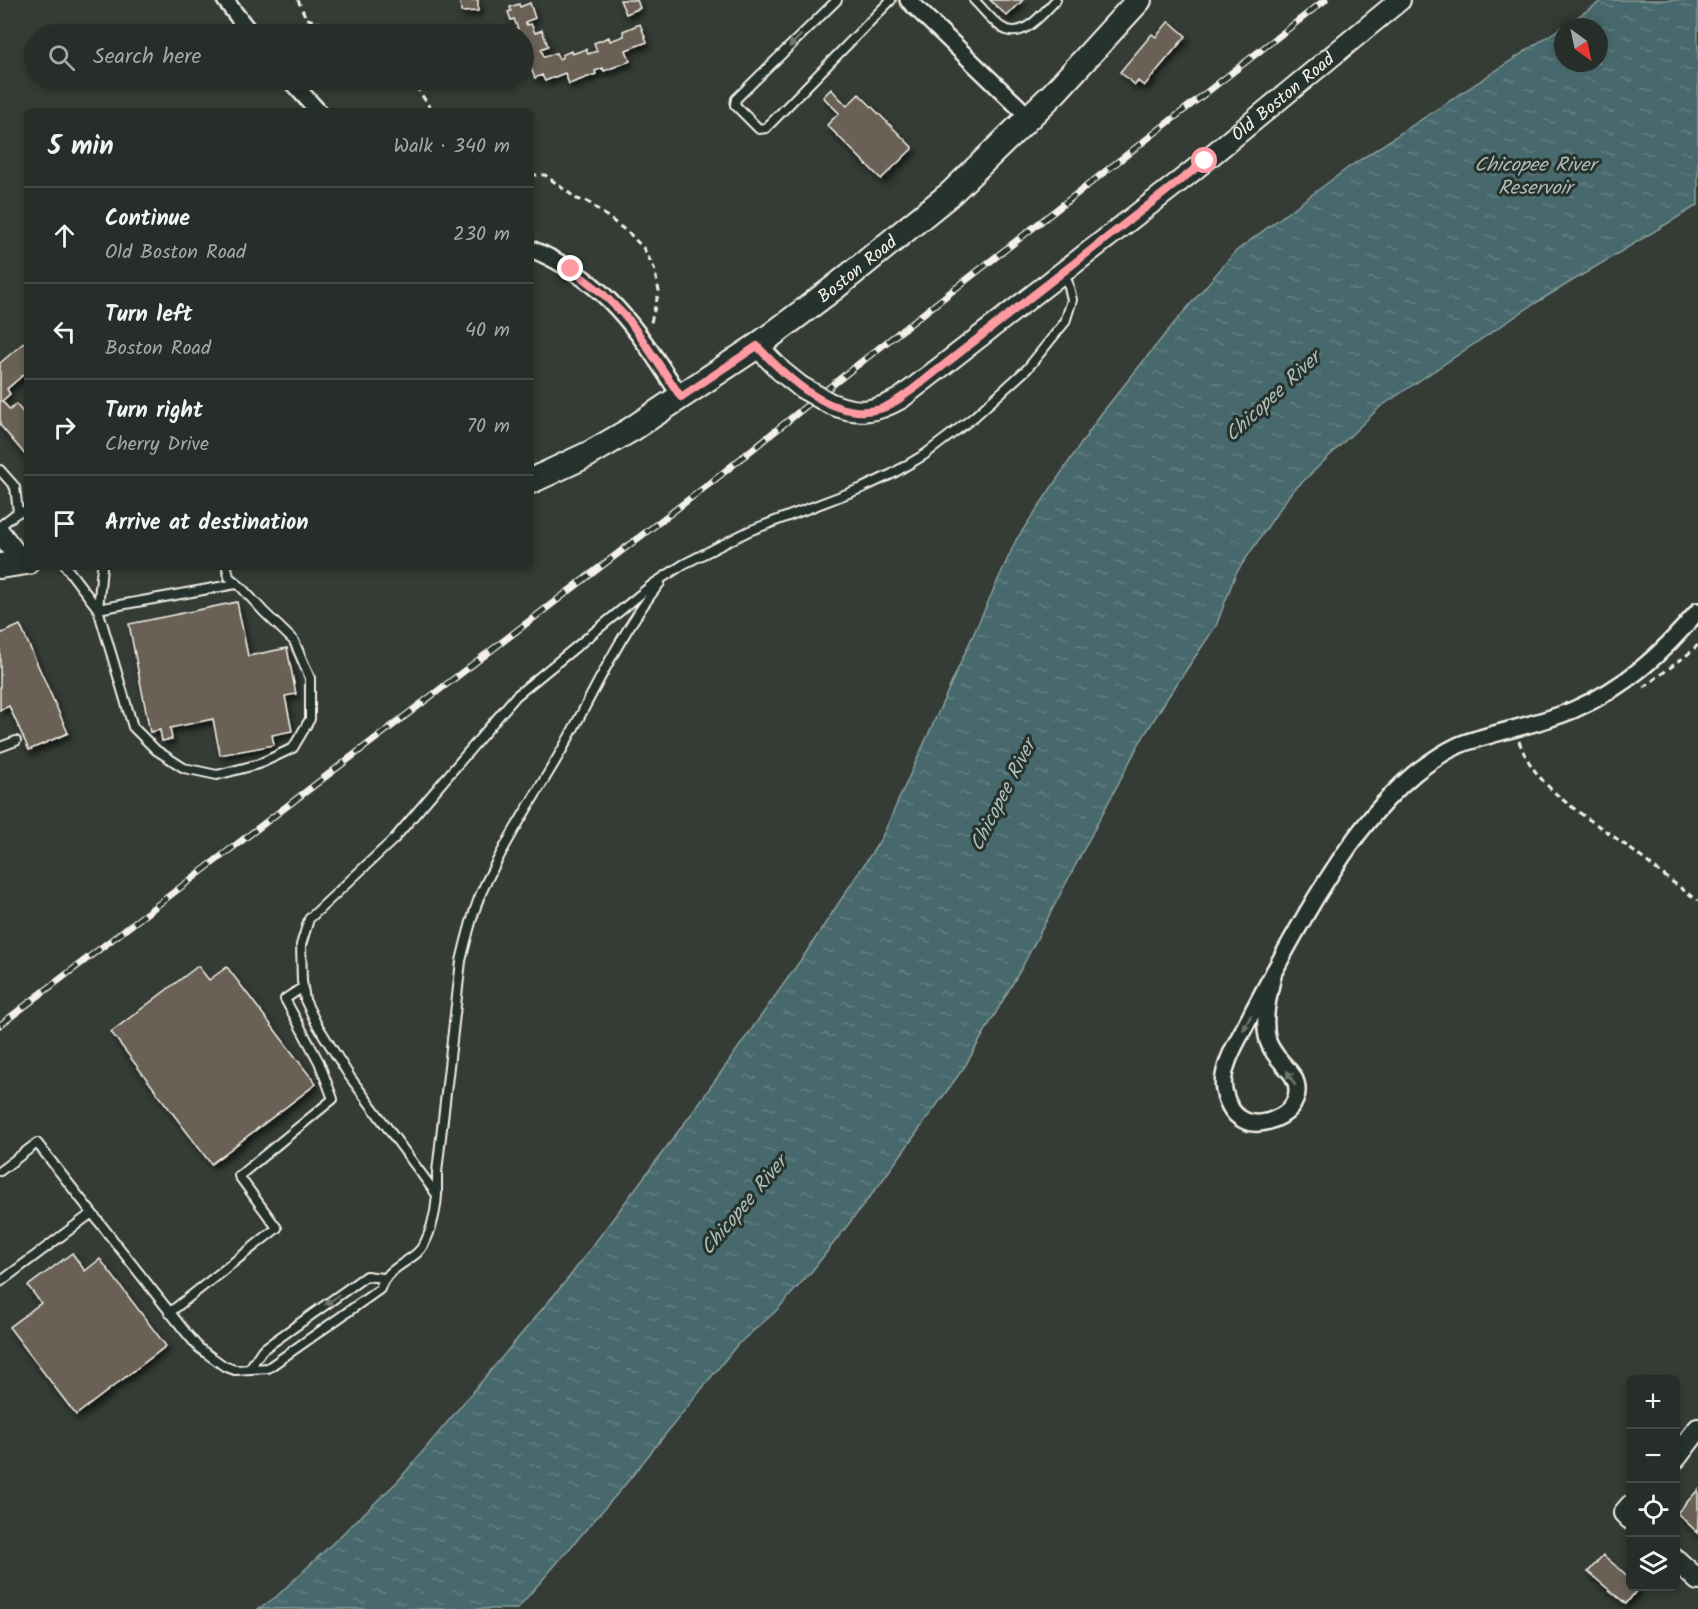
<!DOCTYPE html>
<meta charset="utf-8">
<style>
body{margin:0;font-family:Kalam,sans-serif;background:#2f3530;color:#f1f3f6}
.controls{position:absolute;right:18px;bottom:18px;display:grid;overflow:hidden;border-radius:9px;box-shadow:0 3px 9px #0003}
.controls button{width:54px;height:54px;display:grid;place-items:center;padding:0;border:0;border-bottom:2px solid #434945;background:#272d28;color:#f1f3f6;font:30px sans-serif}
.compass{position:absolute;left:1554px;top:18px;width:54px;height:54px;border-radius:50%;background:#272d28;box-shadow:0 3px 9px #0003;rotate:147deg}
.stop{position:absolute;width:18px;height:18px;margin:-14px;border:4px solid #ff9aa2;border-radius:50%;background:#fff}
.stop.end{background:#ff9aa2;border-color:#fff;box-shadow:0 2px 6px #0008}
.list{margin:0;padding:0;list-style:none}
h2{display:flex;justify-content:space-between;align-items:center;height:78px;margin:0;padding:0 24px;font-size:26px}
h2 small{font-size:20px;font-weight:400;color:#a4a8a8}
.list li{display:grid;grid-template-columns:39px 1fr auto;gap:18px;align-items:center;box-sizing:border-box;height:96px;padding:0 24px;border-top:2px solid #434945}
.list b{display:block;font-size:22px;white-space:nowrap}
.list p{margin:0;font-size:20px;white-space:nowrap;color:#a4a8a8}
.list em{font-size:20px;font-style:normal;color:#a4a8a8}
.icon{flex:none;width:33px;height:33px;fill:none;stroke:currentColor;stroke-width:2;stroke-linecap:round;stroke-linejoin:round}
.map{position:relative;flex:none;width:1698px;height:1609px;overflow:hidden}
.search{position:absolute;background:#272d28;box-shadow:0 3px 9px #0003;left:24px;top:24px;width:510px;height:66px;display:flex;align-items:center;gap:15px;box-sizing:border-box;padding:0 21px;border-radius:33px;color:#a4a8a8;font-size:22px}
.panel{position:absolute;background:#272d28;box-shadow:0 3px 9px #0003;left:24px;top:108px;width:510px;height:462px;border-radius:9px}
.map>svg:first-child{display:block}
</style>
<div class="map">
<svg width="1698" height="1609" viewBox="0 0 1698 1609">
<defs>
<pattern id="water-ripples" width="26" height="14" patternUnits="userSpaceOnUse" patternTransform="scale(1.5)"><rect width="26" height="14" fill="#47696d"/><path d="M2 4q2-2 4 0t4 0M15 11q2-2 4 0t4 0" fill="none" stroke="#627f82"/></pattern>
<filter id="shadow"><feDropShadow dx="3" dy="5" stdDeviation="3" flood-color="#0009"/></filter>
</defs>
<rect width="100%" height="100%" fill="#343c35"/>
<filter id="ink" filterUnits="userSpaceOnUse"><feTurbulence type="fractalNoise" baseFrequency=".0167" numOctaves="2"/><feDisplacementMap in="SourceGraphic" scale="12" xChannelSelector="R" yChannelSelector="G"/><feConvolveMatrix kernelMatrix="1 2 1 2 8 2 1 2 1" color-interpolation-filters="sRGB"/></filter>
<g filter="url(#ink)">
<path fill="url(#water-ripples)" stroke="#8c9f9e" stroke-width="1.5" fill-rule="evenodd" d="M 1603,0 L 1698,0 L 1698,205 L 1534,304 L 1380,407 L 1290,494 L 1236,573 L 1216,626 L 1168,697 L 1140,742 L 1020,971 L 965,1066 L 879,1185 L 812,1271 L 775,1312 L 737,1345 L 624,1486 L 517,1609 L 258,1609 L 276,1597 L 398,1481 L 570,1276 L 692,1113 L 805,954 L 881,839 L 1016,540 L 1101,414 L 1170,328 L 1236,251 L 1349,167 ZM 1563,27 L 1599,27 L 1599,63 L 1563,63 Z"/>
<path fill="#6b6155" stroke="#f4f1e8" stroke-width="1.5" filter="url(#shadow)" d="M 460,0 L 478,0 L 478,11 L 461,12 Z
M 620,0 L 637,0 L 640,8 L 626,14 Z
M 990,0 L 1023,0 L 1007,16 Z
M 530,3 L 535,18 L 525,22 L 527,25 L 531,24 L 535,33 L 542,30 L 548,46 L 541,49 L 544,57 L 556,53 L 559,59 L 563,57 L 562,55 L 571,51 L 572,54 L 586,49 L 588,54 L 597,51 L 594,43 L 609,37 L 610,41 L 624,36 L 623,31 L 640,24 L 647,42 L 626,50 L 630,61 L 604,71 L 603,68 L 595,71 L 596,74 L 569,84 L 565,73 L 545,81 L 542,75 L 535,78 L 529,64 L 527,65 L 524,57 L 524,34 L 512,34 L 511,32 L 518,29 L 514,19 L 511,20 L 508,12 L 511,11 L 510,7 L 519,4 L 520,7 Z
M 1169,21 L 1186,36 L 1144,86 L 1138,81 L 1135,85 L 1120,72 L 1152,34 L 1156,37 Z
M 831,89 L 847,106 L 859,94 L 913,148 L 881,179 L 827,125 L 839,113 L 823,97 Z
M 27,340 L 27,379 L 23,375 L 7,389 L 10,394 L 2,401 L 10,410 L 16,404 L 27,417 L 27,457 L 0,425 L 0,363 Z
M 237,602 L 248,656 L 287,648 L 296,694 L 285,696 L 292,731 L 272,735 L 274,745 L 220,755 L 213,719 L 170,728 L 172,739 L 162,741 L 160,730 L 150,732 L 129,624 Z
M 20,625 L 68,733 L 29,750 L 9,706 L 0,710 L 0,634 Z
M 198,966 L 209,980 L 227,967 L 316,1084 L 211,1164 L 111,1032 Z
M 72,1253 L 85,1271 L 100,1259 L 166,1346 L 76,1415 L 9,1327 L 41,1303 L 28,1286 Z
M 1698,1490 L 1698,1533 L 1677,1513 Z
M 1603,1555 L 1630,1578 L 1630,1586 L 1640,1586 L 1626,1604 L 1588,1572 Z"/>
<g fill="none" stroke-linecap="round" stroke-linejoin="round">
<defs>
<path id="service" d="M 837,0 L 736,99 L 735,105 L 759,129 L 766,128 L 891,0
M 974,0 C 983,9 991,20 1001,27 C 1022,42 1043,13 1056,0
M 0,470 L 15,487 L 18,512
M 0,526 L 18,512 L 27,511
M 66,567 L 98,609
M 227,567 L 229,577 L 241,587 L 264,612 L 294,641 L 310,678 L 310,719 L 293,748 L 259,764 L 217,775 L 184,768 L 156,750 L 133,727 L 98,609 L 236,584
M 98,609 L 102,567
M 0,747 L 16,741
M 0,1171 L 37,1143 L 187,1334 L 199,1348 L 224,1366 L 235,1370 L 268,1368 L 380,1289 C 385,1271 403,1265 417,1253 C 430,1241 436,1212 437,1195 L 350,1077 L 316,1023 L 305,1000 L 302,981 L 301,945 L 309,919 L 394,839 L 516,696 L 653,584 L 684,564 L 749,531 L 862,488 L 892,474 L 924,455 L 974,417 L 1027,369 L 1065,322 L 1072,300 L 1068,283 L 1062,275
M 437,1195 L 437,1172 L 461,961 C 467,937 472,913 482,891 C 505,841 536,795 563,748 C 594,692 620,633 660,583
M 0,1282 L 92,1213
M 169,1313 L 277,1228 L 239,1176 L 333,1099 L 319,1062 L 285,999 L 303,987
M 250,1368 L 262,1350 L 366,1276 L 383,1278"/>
<path id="minor" d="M 225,0 L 251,34
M 908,0 L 1029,117
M 290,80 L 318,111
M 531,249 C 607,280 638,331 681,397
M 1274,971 C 1269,993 1262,1019 1268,1041 C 1273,1056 1285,1064 1293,1076 C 1302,1091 1295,1108 1281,1116 C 1268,1123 1253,1127 1240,1118 C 1229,1111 1221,1090 1224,1076 C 1228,1053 1243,1032 1253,1011 C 1273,973 1293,936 1315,899 C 1344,852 1373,808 1415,773 C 1427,764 1442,753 1455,747 C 1462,743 1470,741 1477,739 C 1509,729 1542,723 1573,710 C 1626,687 1662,654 1698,611"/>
<g id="tertiary">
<path d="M 757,346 L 781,371 L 801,387"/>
<path id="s1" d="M 829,403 C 857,415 875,413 901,398 L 1189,174 L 1400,0"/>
<path d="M 0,533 L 23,563"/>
<path d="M 1676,1458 L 1698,1429"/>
<path d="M 1630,1506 L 1624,1513 L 1630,1519"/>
<path d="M 1676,1560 L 1698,1580"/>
</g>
<g id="primary">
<path id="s2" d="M 531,481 L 589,454 L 632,429 L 757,346 L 834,288 L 950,194 L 1055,92 L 1139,0"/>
<path d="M 0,566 L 27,562"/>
</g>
</defs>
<use href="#service" stroke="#f4f1e8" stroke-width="12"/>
<use href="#minor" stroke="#f4f1e8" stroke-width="20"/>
<use href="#tertiary" stroke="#f4f1e8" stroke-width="24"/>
<use href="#primary" stroke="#f4f1e8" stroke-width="28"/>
<path stroke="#f4f1e8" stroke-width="3" stroke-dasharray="6 4.5" stroke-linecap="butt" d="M 298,0 L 306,18 C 319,24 334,25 345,34
M 408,80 L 418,89 L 432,111
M 531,175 L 545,175 L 577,199 L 588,202 L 630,234 L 644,249 L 654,268 L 659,291 L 650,326
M 1644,687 L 1687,655 L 1698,645
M 1519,741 C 1536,790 1585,815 1624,844 C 1649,863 1672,883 1698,900"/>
<use href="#service" stroke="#26332d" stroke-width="8"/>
<use href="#minor" stroke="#26332d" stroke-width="15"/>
<use href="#tertiary" stroke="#26332d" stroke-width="20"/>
<use href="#primary" stroke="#26332d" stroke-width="24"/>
<defs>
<path id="rail" d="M 0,1025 L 713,481 L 851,370 L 1325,0"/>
</defs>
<use href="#rail" stroke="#f4f1e8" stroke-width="7"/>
<use href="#rail" stroke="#26332d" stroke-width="4.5" stroke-dasharray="14" stroke-linecap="butt"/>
<defs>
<path id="tertiary-bridge" d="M 801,387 L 829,403"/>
</defs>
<use href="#tertiary-bridge" stroke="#f4f1e8" stroke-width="24" stroke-linecap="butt"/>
<use href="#tertiary-bridge" stroke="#26332d" stroke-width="20"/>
</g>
<defs><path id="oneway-solid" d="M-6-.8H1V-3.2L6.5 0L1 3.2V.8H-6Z" transform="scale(1.5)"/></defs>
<g fill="#6e766e">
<use href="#oneway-solid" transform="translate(795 41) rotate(135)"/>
<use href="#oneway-solid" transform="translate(1247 1023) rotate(118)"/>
<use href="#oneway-solid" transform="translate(1291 1078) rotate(-120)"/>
<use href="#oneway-solid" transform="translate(332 1300) rotate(145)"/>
</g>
</g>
<g fill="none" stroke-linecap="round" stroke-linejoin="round" filter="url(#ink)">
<path stroke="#ff9aa2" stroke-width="8" d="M 571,269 L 602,293 L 629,320 L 681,397 L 757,346 C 786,377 832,422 880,409 C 891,406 902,397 912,390 L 1205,161"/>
</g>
<g text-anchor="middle" stroke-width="6" stroke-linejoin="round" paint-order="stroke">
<g font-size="18" fill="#f4f1e8" stroke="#26332d">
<text dy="6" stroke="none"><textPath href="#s1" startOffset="562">Old Boston Road</textPath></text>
<text dy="6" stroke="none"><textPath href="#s2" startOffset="390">Boston Road</textPath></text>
</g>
<g font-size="20" font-style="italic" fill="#afbbb7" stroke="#26332d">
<text x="1535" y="171">Chicopee River<tspan x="1535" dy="23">Reservoir</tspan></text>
<text transform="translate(1272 396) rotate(-43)" y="7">Chicopee River</text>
<text transform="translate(1002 795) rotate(-63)" y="7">Chicopee River</text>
<text transform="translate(743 1205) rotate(-50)" y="7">Chicopee River</text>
</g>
</g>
</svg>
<div class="controls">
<button>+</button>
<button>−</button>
<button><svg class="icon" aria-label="locate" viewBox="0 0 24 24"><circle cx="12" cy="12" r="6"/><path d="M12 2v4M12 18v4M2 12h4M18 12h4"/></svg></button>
<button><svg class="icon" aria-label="layers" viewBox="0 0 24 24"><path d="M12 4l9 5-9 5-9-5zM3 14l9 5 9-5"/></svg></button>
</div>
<svg class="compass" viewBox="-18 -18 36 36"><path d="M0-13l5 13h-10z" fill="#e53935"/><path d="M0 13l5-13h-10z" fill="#a4a8a8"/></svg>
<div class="stop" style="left:1205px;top:161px"></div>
<div class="stop end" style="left:571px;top:269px"></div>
<div class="search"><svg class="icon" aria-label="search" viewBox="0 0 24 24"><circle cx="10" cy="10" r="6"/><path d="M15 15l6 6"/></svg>Search here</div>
<section class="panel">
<h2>5 min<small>Walk · 340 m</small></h2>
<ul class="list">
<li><svg class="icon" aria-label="ahead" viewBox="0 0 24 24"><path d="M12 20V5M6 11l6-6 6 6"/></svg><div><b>Continue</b><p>Old Boston Road</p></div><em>230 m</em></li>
<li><svg class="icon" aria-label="left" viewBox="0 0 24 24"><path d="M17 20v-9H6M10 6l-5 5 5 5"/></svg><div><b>Turn left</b><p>Boston Road</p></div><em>40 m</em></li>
<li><svg class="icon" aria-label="right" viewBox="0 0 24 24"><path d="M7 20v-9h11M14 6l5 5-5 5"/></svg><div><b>Turn right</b><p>Cherry Drive</p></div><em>70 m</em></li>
<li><svg class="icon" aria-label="arrive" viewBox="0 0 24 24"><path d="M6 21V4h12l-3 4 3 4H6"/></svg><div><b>Arrive at destination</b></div></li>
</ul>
</section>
</div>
